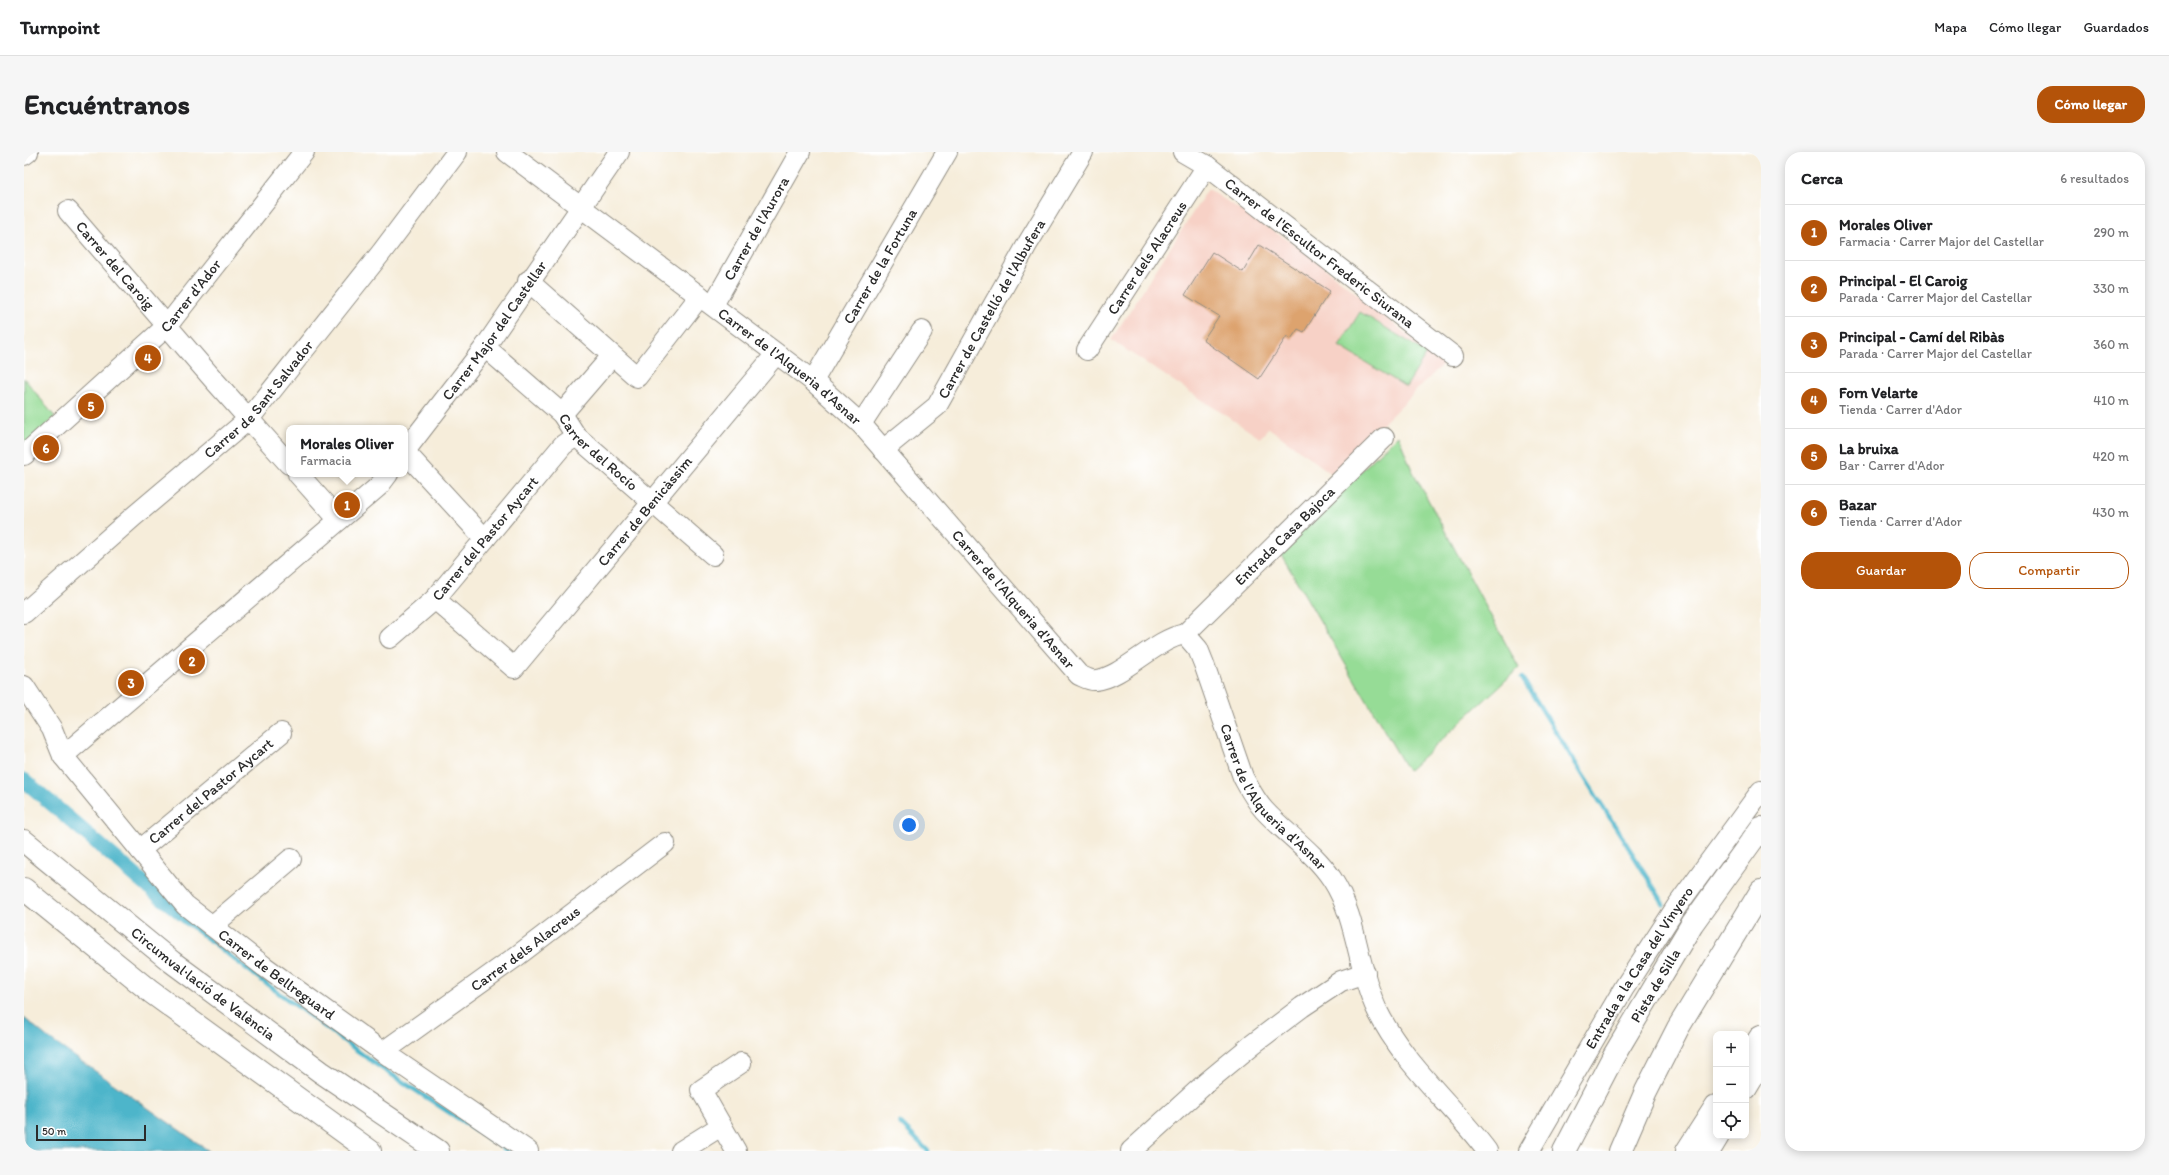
<!DOCTYPE html>
<html lang="es">
<meta charset="utf-8">
<style>
body{margin:0;font-family:Itim,sans-serif;background:#f6f6f6;color:#202124}
.controls{position:absolute;right:12px;bottom:12px;display:grid;overflow:hidden;border-radius:8px;box-shadow:0 2px 10px #0003}
.controls button{width:36px;height:36px;display:grid;place-items:center;padding:0;border:0;border-bottom:1px solid #e0e0e0;background:#fff;color:#202124;font:20px sans-serif}
.scale{position:absolute;left:12px;bottom:10px;width:110px;box-sizing:border-box;padding-left:4px;border:2px solid #2b2b2b;border-top:0;font-size:11px;line-height:14px;white-space:nowrap;color:#2b2b2b;-webkit-text-stroke:3px #fff;paint-order:stroke}
.you{position:absolute;left:885px;top:673px;width:14px;height:14px;margin:-10px;border:3px solid #fff;border-radius:50%;background:#1a73e8;box-shadow:0 0 0 6px #1a73e833}
.badge{display:grid;place-items:center;width:26px;height:26px;border-radius:50%;background:#b45309;color:#fff;font-size:13px;font-weight:700}
.pin{position:absolute;translate:-50% -50%;border:2px solid #fff;box-shadow:0 1px 4px #0006}
.popup{position:absolute;left:262px;top:273px;width:122px;height:52px;box-sizing:border-box;display:grid;place-content:center;border-radius:8px;background:#fff;filter:drop-shadow(0 1px 3px #0005);font-size:13px;white-space:nowrap;color:#757577}
.popup b{font-size:15px;color:#202124}
.popup::after{content:'';position:absolute;left:50%;top:100%;margin-left:-8px;border:8px solid transparent;border-top-color:#fff}
.list{margin:0;padding:0;list-style:none}
h2{display:flex;justify-content:space-between;align-items:center;height:52px;margin:0;padding:0 16px;font-size:17px}
h2 small{font-size:13px;font-weight:400;color:#757577}
.list li{display:grid;grid-template-columns:26px 1fr auto;gap:12px;align-items:center;box-sizing:border-box;height:56px;padding:0 16px;border-top:1px solid #e0e0e0}
.list b{display:block;font-size:15px;white-space:nowrap}
.list p{margin:0;font-size:13px;white-space:nowrap;color:#757577}
.list em{font-size:13px;font-style:normal;color:#757577}
.actions{display:flex;gap:8px;padding:12px 16px}
.actions a{flex:1;padding:9px 0;border:1px solid #b45309;border-radius:16px;text-align:center;font-size:14px;color:#b45309}
.actions .main{background:#b45309;color:#fff}
.icon{flex:none;width:22px;height:22px;fill:none;stroke:currentColor;stroke-width:2;stroke-linecap:round;stroke-linejoin:round}
.map{position:relative;flex:none;width:1737px;height:999px;overflow:hidden;border-radius:16px}
header{display:flex;align-items:center;gap:24px;box-sizing:border-box;height:56px;padding:0 20px;background:#fff;border-bottom:1px solid #e0e0e0}
header strong{font-size:19px}
nav{display:flex;gap:22px;margin-inline-start:auto;font-size:14px}
.intro{display:flex;align-items:center;justify-content:space-between;box-sizing:border-box;height:96px;padding:0 24px}
h1{margin:0;font-size:28px}
.button{padding:10px 18px;border-radius:16px;background:#b45309;color:#fff;font-size:14px;font-weight:700}
main{display:flex;gap:24px;padding:0 24px}
aside{flex:1;background:#fff;border-radius:16px;box-shadow:0 2px 10px #0003}
.map>svg:first-child{display:block}
</style>
<header>
<strong>Turnpoint</strong>
<nav><a>Mapa</a><a>Cómo llegar</a><a>Guardados</a></nav>
</header>
<div class="intro"><h1>Encuéntranos</h1><a class="button">Cómo llegar</a></div>
<main>
<div class="map">
<svg width="1737" height="999" viewBox="0 0 1737 999">
<rect width="100%" height="100%" fill="#fff"/>
<filter id="ink" filterUnits="userSpaceOnUse"><feTurbulence type="fractalNoise" baseFrequency=".025" numOctaves="2"/><feDisplacementMap in="SourceGraphic" scale="8" xChannelSelector="R" yChannelSelector="G"/><feConvolveMatrix kernelMatrix="1 2 1 2 8 2 1 2 1" color-interpolation-filters="sRGB"/></filter>
<filter id="wash" filterUnits="userSpaceOnUse"><feTurbulence type="fractalNoise" baseFrequency=".012" numOctaves="4" result="noise"/><feDisplacementMap in="SourceGraphic" scale="16" xChannelSelector="R" yChannelSelector="G"/><feGaussianBlur stdDeviation="0.9" result="paint"/><feColorMatrix in="noise" values="0 0 0 0 0 0 0 0 0 0 0 0 0 0 0 0 0 1.4 0 .05"/><feComposite in="paint" operator="in"/></filter>
<g filter="url(#wash)">
<rect width="100%" height="100%" fill="#f6edda"/>
<path fill="#f7d1c6" d="M 1184,37 L 1279,98 L 1419,212 L 1308,322 L 1245,276 L 1236,286 L 1087,188 Z"/>
<path fill="#96dc96" stroke="#608460" d="M 1336,160 L 1403,201 L 1382,235 L 1315,194 Z
M 0,226 L 31,265 L 0,296 Z
M 1374,283 L 1388,318 L 1495,516 L 1384,619 L 1255,399 Z"/>
<path fill="#4db5ca" stroke="#3c707a" d="M 0,866 L 26,887 L 185,999 L 0,999 Z"/>
<path fill="#f6edda" d="M 0,864 L 27,885 L 187,999 L 26,887 Z"/>
<g fill="none" stroke-linecap="round" stroke-linejoin="round">
<path stroke="#4db5ca" stroke-width="4.5" d="M 1498,526 L 1640,752
M 0,634 L 124,741 L 244,833 L 350,911 L 484,999
M 876,971 L 904,999"/>
<path stroke="#4db5ca" stroke-width="15" d="M 0,628 L 127,737 L 165,767"/>
</g>
<g id="blocks">
<path fill="#dda36e" d="M 1235,93 L 1306,139 L 1280,180 L 1274,177 L 1267,187 L 1263,184 L 1235,227 L 1179,188 L 1195,164 L 1161,143 L 1188,100 L 1219,120 Z"/>
</g>
</g>
<g filter="url(#ink)">
<use href="#blocks" fill-opacity="0" stroke="#908c82" stroke-width="1"/>
<g fill="none" stroke-linecap="round" stroke-linejoin="round">
<defs>
<g id="minor">
<path id="s1" d="M 483,0 L 789,229 L 837,272 L 1055,523 C 1060,525 1066,529 1072,528 C 1098,526 1131,487 1161,482 L 1174,497 L 1180,512 L 1219,625 C 1225,636 1231,648 1240,658 C 1262,682 1290,700 1308,727 C 1334,767 1333,816 1353,858 C 1379,912 1428,952 1463,999"/>
<path id="s2" d="M 1159,0 L 1183,14 L 1429,204"/>
<path d="M 0,3 L 4,0"/>
<path id="s3" d="M 44,59 L 189,227 L 265,312"/>
<path d="M 504,129 L 613,225 L 676,144"/>
<path id="s4" d="M 689,153 L 776,0"/>
<path id="s5" d="M 461,195 L 538,262 L 552,284 L 689,403"/>
<path id="s6" d="M 1063,198 L 1183,14"/>
<path id="s7" d="M 789,229 L 923,0"/>
<path d="M 538,262 L 588,204"/>
<path d="M 837,272 L 898,179"/>
<path id="s8" d="M 859,298 L 913,254 L 1004,91 L 1059,0"/>
<path id="s9" d="M 381,299 L 461,195 L 595,0"/>
<path d="M 381,300 L 461,387"/>
<path id="s10" d="M 0,303 L 143,174 L 280,0"/>
<path d="M 274,322 L 315,368"/>
<path id="s11" d="M 411,447 L 490,516 L 752,202"/>
<path id="s12" d="M 0,461 L 109,365 L 225,267 L 357,101 L 433,0"/>
<path id="s13" d="M 1161,482 L 1360,286"/>
<path id="s14" d="M 366,486 L 411,447 L 539,293 L 552,284"/>
<path id="s15" d="M 0,534 L 28,577 L 39,604 L 161,753 L 241,815 L 359,900 L 504,999"/>
<path d="M 39,604 L 355,334 L 364,322"/>
<path id="s16" d="M 116,698 L 257,581"/>
<path d="M 188,774 L 267,707"/>
<path id="s17" d="M 359,900 L 493,804 L 641,691"/>
<path d="M 657,999 L 697,974"/>
<path d="M 712,999 L 677,938 L 717,911"/>
<path d="M 1107,999 L 1183,930 L 1229,892 L 1278,855 L 1317,829 L 1341,821"/>
<path id="s18" d="M 1505,999 L 1600,836 L 1653,754 L 1737,639"/>
</g>
<g id="highway">
<path id="s19" d="M 0,689 L 148,810 L 297,920 L 414,999"/>
<path d="M 0,737 L 127,840 L 346,999"/>
<path d="M 1722,907 L 1737,884"/>
<path d="M 1722,936 L 1737,911"/>
<path id="s20" d="M 1540,999 L 1589,905 L 1668,772 L 1737,676"/>
<path d="M 1596,999 L 1622,939 L 1654,876 L 1737,739"/>
<path d="M 1663,999 L 1692,954"/>
<path d="M 1685,999 L 1694,984"/>
</g>
</defs>
<use href="#minor" stroke="#908c82" stroke-width="22"/>
<use href="#highway" stroke="#908c82" stroke-width="24"/>
<use href="#minor" stroke="#fff" stroke-width="20"/>
<use href="#highway" stroke="#fff" stroke-width="22"/>
</g>
</g>
<g text-anchor="middle" stroke-width="4" stroke-linejoin="round" paint-order="stroke">
<g font-size="15" fill="#2b2b2b" stroke="#fff">
<text dy="5" stroke="none"><textPath href="#s4" startOffset="88">Carrer de l'Aurora</textPath></text>
<text dy="5" stroke="none"><textPath href="#s2" startOffset="170">Carrer de l'Escultor Frederic Siurana</textPath></text>
<text dy="5" stroke="none"><textPath href="#s6" startOffset="110">Carrer dels Alacreus</textPath></text>
<text dy="5" stroke="none"><textPath href="#s3" startOffset="72">Carrer del Caroig</textPath></text>
<text dy="5" stroke="none"><textPath href="#s7" startOffset="133">Carrer de la Fortuna</textPath></text>
<text dy="5" stroke="none"><textPath href="#s10" startOffset="231">Carrer d'Ador</textPath></text>
<text dy="5" stroke="none"><textPath href="#s8" startOffset="181">Carrer de Castelló de l'Albufera</textPath></text>
<text dy="5" stroke="none"><textPath href="#s9" startOffset="150">Carrer Major del Castellar</textPath></text>
<text dy="5" stroke="none"><textPath href="#s1" startOffset="355">Carrer de l'Alqueria d'Asnar</textPath></text>
<text dy="5" stroke="none"><textPath href="#s12" startOffset="318">Carrer de Sant Salvador</textPath></text>
<text dy="5" stroke="none"><textPath href="#s5" startOffset="155">Carrer del Rocío</textPath></text>
<text dy="5" stroke="none"><textPath href="#s11" startOffset="309">Carrer de Benicàssim</textPath></text>
<text dy="5" stroke="none"><textPath href="#s13" startOffset="140">Entrada Casa Bajoca</textPath></text>
<text dy="5" stroke="none"><textPath href="#s14" startOffset="138">Carrer del Pastor Aycart</textPath></text>
<text dy="5" stroke="none"><textPath href="#s1" startOffset="679">Carrer de l'Alqueria d'Asnar</textPath></text>
<text dy="5" stroke="none"><textPath href="#s16" startOffset="92">Carrer del Pastor Aycart</textPath></text>
<text dy="5" stroke="none"><textPath href="#s1" startOffset="1087">Carrer de l'Alqueria d'Asnar</textPath></text>
<text dy="5" stroke="none"><textPath href="#s17" startOffset="176">Carrer dels Alacreus</textPath></text>
<text dy="5" stroke="none"><textPath href="#s18" startOffset="214">Entrada a la Casa del Vinyero</textPath></text>
<text dy="5" stroke="none"><textPath href="#s15" startOffset="388">Carrer de Bellreguard</textPath></text>
<text dy="5" stroke="none"><textPath href="#s19" startOffset="229">Circumval·lació de València</textPath></text>
<text dy="5" stroke="none"><textPath href="#s20" startOffset="189">Pista de Silla</textPath></text>
</g>
</g>
</svg>
<div class="controls">
<button>+</button>
<button>−</button>
<button><svg class="icon" aria-label="locate" viewBox="0 0 24 24"><circle cx="12" cy="12" r="6"/><path d="M12 2v4M12 18v4M2 12h4M18 12h4"/></svg></button>
</div>
<div class="scale">50 m</div>
<div class="you"></div>
<div class="pin badge" style="left:323px;top:353px">1</div>
<div class="popup"><b>Morales Oliver</b>Farmacia</div>
<div class="pin badge" style="left:168px;top:509px">2</div>
<div class="pin badge" style="left:107px;top:531px">3</div>
<div class="pin badge" style="left:124px;top:206px">4</div>
<div class="pin badge" style="left:67px;top:254px">5</div>
<div class="pin badge" style="left:22px;top:296px">6</div>
</div>
<aside>
<h2>Cerca<small>6 resultados</small></h2>
<ul class="list">
<li><span class="badge">1</span><div><b>Morales Oliver</b><p>Farmacia · Carrer Major del Castellar</p></div><em>290 m</em></li>
<li><span class="badge">2</span><div><b>Principal - El Caroig</b><p>Parada · Carrer Major del Castellar</p></div><em>330 m</em></li>
<li><span class="badge">3</span><div><b>Principal - Camí del Ribàs</b><p>Parada · Carrer Major del Castellar</p></div><em>360 m</em></li>
<li><span class="badge">4</span><div><b>Forn Velarte</b><p>Tienda · Carrer d'Ador</p></div><em>410 m</em></li>
<li><span class="badge">5</span><div><b>La bruixa</b><p>Bar · Carrer d'Ador</p></div><em>420 m</em></li>
<li><span class="badge">6</span><div><b>Bazar</b><p>Tienda · Carrer d'Ador</p></div><em>430 m</em></li>
</ul>
<div class="actions"><a class="main">Guardar</a><a>Compartir</a></div>
</aside>
</main>
